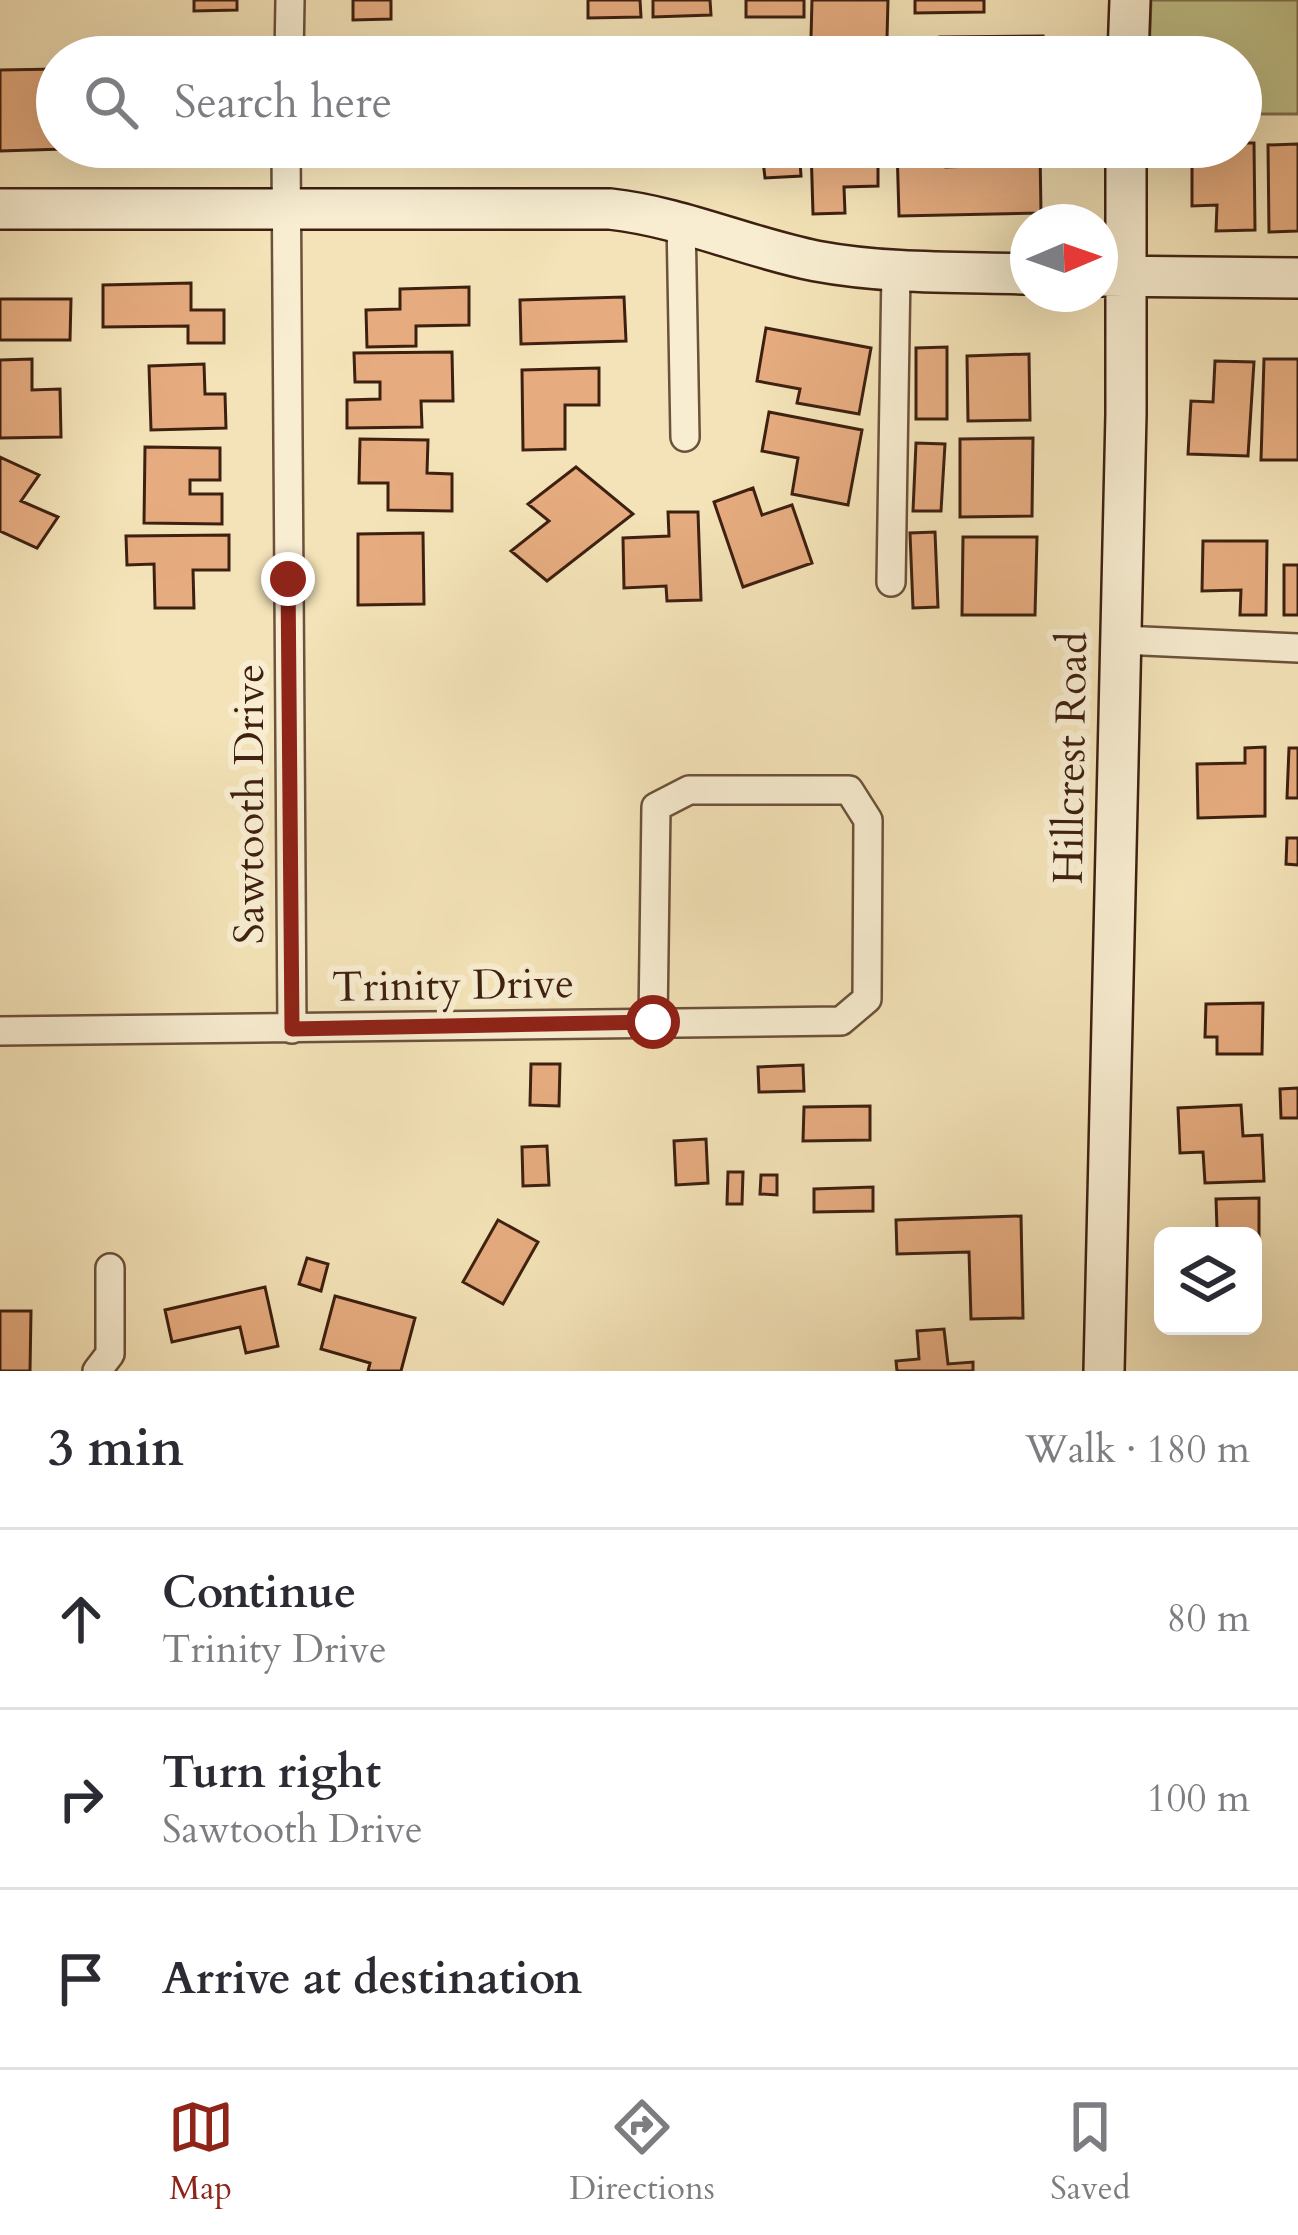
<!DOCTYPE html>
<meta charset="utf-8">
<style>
body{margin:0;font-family:Cardo,serif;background:#f7f7f7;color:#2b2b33}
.controls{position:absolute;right:36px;bottom:36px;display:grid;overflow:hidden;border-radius:18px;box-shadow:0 12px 48px #0002}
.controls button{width:108px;height:108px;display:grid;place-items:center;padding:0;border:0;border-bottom:3px solid #e1e1e2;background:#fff;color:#2b2b33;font:60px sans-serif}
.compass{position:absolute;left:1010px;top:204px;width:108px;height:108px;border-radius:50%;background:#fff;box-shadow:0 12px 48px #0002;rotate:88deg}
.stop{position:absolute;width:36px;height:36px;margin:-27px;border:9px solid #8f2418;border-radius:50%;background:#fff}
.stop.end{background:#8f2418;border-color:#fff;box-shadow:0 3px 12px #0008}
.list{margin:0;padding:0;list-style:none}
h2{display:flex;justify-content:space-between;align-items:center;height:156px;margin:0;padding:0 48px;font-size:51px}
h2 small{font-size:39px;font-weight:400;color:#7c7c81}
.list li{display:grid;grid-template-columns:78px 1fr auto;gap:36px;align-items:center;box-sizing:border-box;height:180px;padding:0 48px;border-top:3px solid #e1e1e2}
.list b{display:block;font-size:45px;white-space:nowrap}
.list p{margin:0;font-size:39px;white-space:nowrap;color:#7c7c81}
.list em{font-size:39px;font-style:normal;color:#7c7c81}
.icon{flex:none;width:66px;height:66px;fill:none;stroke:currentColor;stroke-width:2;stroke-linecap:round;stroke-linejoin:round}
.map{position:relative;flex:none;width:1298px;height:1371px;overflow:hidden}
.search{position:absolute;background:#fff;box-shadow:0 12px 48px #0002;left:36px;right:36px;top:36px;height:132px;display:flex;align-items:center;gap:30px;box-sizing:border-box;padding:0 42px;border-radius:66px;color:#7c7c81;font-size:45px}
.sheet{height:696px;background:#fff}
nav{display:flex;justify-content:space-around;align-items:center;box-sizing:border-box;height:168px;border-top:3px solid #e1e1e2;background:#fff;font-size:33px;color:#7c7c81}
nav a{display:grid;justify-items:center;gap:6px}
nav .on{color:#8f2418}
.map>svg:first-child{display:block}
</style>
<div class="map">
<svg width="1298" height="1371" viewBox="0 0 1298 1371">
<rect width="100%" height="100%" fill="#f4e3b8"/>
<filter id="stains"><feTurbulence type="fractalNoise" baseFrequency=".00167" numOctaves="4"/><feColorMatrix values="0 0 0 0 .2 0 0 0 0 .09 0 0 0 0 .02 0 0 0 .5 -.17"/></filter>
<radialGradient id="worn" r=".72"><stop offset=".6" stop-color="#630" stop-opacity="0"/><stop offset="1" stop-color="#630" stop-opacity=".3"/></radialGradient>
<path fill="#c1c28a" stroke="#80714e" stroke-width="3" d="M 1151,0 L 1298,0 L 1298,114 L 1241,114 L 1241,57 L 1149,57 Z"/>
<path fill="#e6ac80" stroke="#3e2011" stroke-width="3" d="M 194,0 L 237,0 L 237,10 L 194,11 Z
M 353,0 L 391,0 L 391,19 L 353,20 Z
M 588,0 L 640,0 L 641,17 L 588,18 Z
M 653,0 L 710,0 L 711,15 L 653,17 Z
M 746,0 L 804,0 L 804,17 L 746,17 Z
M 812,0 L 888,0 L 887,38 L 811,38 Z
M 915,0 L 984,0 L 984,12 L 915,13 Z
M 1043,36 L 1043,57 L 940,57 L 940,37 Z
M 197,42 L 239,42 L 239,57 L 196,57 Z
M 57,69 L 57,147 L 64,149 L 0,151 L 0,70 Z
M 1241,143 L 1254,143 L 1255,230 L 1216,231 L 1217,205 L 1192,206 L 1192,147 Z
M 1298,144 L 1298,231 L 1269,232 L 1268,145 Z
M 120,147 L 152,147 L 152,151 L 121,152 Z
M 175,147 L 216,147 L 216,151 L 175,151 Z
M 346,147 L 371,147 L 371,152 L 346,153 Z
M 388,147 L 429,147 L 429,158 L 389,159 Z
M 438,147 L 470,147 L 470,158 L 438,158 Z
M 582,147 L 625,147 L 625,159 L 583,160 Z
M 636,147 L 673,147 L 673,154 L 636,155 Z
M 739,147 L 799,147 L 801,176 L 765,178 L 763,161 L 739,161 Z
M 811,147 L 878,147 L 878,186 L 844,187 L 845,213 L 813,214 Z
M 897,147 L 946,147 L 946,167 L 995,165 L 994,151 L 1040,151 L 1041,213 L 899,216 Z
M 191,283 L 191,310 L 224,310 L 224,343 L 188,343 L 188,326 L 103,327 L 103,285 Z
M 469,287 L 469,325 L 416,326 L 416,346 L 367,347 L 366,310 L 400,309 L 400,289 Z
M 624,297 L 626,341 L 521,344 L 520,300 Z
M 0,299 L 71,299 L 70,340 L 0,340 Z
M 766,328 L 871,348 L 859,414 L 797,403 L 800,389 L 757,381 Z
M 947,347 L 947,419 L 916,419 L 916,348 Z
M 452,352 L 453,401 L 421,401 L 422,427 L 347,428 L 347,400 L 380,399 L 380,382 L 355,382 L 354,353 Z
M 1029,354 L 1030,420 L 968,421 L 967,356 Z
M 32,359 L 32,390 L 60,389 L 61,437 L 0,438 L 0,360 Z
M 1264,359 L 1298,359 L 1298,460 L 1261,460 Z
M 1215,361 L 1254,362 L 1248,456 L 1188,454 L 1191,401 L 1213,402 Z
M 204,364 L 205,394 L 225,394 L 226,428 L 151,430 L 149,366 Z
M 599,368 L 599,405 L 565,405 L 565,449 L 523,450 L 522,370 Z
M 769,412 L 862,430 L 848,505 L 792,494 L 798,458 L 762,451 Z
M 1033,438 L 1032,516 L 960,517 L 960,439 Z
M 360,439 L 428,440 L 427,473 L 452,474 L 452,511 L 388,510 L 388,483 L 359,483 Z
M 916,443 L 945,444 L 941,511 L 913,511 Z
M 145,447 L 220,448 L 220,480 L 190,480 L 190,494 L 222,494 L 222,524 L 144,523 Z
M 0,457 L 39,475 L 21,501 L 58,517 L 37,548 L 0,531 Z
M 576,467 L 633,514 L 547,581 L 511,551 L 549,521 L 528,504 Z
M 753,488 L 762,515 L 792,505 L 812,563 L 743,587 L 714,502 Z
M 668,512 L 698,512 L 701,600 L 667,601 L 666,586 L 624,588 L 623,538 L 669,536 Z
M 935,532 L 938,607 L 913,608 L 910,533 Z
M 423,533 L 424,604 L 358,605 L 358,534 Z
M 229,535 L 229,570 L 193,570 L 194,608 L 155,608 L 154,564 L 127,565 L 126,536 Z
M 963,537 L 1037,537 L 1035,615 L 962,615 Z
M 1203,541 L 1267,541 L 1266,615 L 1240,615 L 1241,590 L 1202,591 Z
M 1284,565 L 1298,565 L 1298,615 L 1284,615 Z
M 1265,747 L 1265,816 L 1198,818 L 1197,764 L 1245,763 L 1245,748 Z
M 1289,748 L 1298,748 L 1298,798 L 1287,798 Z
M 1287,838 L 1298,838 L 1298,865 L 1286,864 Z
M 1263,1003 L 1262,1054 L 1217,1054 L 1217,1037 L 1205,1037 L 1206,1004 Z
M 531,1064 L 560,1064 L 559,1106 L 530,1105 Z
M 803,1065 L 804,1091 L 759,1092 L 758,1067 Z
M 1298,1088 L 1298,1118 L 1281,1118 L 1280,1089 Z
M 1241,1105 L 1243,1136 L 1262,1135 L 1264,1181 L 1205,1183 L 1203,1152 L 1180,1153 L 1178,1108 Z
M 870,1106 L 870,1140 L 803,1141 L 804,1107 Z
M 706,1139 L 708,1183 L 676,1185 L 674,1141 Z
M 547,1146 L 549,1185 L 523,1186 L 522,1147 Z
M 728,1172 L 743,1172 L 742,1204 L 727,1204 Z
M 761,1175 L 777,1175 L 777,1195 L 760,1194 Z
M 873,1187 L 873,1211 L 814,1212 L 814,1189 Z
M 1259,1198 L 1259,1262 L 1253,1262 L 1253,1236 L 1192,1236 L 1192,1229 L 1217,1229 L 1216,1199 Z
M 1021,1216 L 1023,1318 L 971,1319 L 969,1252 L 897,1254 L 896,1220 Z
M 498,1220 L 538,1242 L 503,1304 L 463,1282 Z
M 307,1258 L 328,1264 L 321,1291 L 299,1284 Z
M 265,1287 L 278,1346 L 246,1353 L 240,1327 L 172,1342 L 165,1310 Z
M 335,1296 L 415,1318 L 401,1371 L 368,1371 L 370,1363 L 321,1349 Z
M 0,1311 L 31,1311 L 30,1371 L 0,1371 Z
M 944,1329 L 948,1364 L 973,1362 L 973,1371 L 897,1371 L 896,1361 L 919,1359 L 917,1331 Z"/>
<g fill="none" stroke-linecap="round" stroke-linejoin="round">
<defs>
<path id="street" d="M 289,57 L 290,0
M 286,147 L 292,1029
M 681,219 L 685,437
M 891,582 L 896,271
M 1121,640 L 1298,648
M 0,1031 L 841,1021 L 867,999 L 868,820 L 849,790 L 689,790 L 656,807 L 653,1022
M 97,1371 L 110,1354 L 110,1268"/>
<path id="secondary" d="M 1128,57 L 1130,0
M 0,209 L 610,209 C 682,217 746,247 816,261 C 886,274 958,272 1028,274
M 1100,276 L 1298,278
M 1104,1371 L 1126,414 L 1126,147"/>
</defs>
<use href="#street" stroke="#6c513b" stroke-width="32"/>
<use href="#secondary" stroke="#3e2011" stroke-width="44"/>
<use href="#street" stroke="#f8edd1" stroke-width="27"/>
<use href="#secondary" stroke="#f8edd1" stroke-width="39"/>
</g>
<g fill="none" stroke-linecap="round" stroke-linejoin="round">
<path stroke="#8f2418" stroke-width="15" d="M 288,579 L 292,1029 L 653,1022"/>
</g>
<g text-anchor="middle" stroke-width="12" stroke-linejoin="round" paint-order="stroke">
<g font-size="42" fill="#3e2011" stroke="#f8edd1">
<text transform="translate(1069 758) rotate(-89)" y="15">Hillcrest Road</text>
<text transform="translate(248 804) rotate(-90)" y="15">Sawtooth Drive</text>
<text transform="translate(453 984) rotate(-1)" y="15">Trinity Drive</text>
</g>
</g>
<rect width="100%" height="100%" filter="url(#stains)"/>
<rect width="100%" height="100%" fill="url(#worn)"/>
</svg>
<div class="controls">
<button><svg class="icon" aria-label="layers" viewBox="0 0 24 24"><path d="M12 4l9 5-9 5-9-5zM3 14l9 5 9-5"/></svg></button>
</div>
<svg class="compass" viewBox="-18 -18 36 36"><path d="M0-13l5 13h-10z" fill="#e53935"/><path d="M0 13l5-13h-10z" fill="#7c7c81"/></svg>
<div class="stop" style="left:653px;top:1022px"></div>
<div class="stop end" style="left:288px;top:579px"></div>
<div class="search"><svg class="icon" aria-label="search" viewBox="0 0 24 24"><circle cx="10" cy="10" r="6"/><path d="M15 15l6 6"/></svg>Search here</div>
</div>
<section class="sheet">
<h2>3 min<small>Walk · 180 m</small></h2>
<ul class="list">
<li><svg class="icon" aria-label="ahead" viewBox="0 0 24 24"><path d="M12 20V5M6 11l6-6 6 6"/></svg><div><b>Continue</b><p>Trinity Drive</p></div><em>80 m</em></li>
<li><svg class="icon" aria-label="right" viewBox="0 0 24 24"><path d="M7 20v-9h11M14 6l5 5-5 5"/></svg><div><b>Turn right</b><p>Sawtooth Drive</p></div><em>100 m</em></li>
<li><svg class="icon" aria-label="arrive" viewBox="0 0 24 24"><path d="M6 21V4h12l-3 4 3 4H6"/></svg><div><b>Arrive at destination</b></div></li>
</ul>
</section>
<nav>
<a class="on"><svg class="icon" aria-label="map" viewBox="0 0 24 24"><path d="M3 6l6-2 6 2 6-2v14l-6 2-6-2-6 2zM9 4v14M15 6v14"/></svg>Map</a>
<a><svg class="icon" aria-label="directions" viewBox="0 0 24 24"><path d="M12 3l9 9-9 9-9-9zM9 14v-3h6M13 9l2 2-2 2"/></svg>Directions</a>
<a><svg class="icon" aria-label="saved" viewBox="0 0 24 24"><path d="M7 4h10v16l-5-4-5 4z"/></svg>Saved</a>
</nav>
